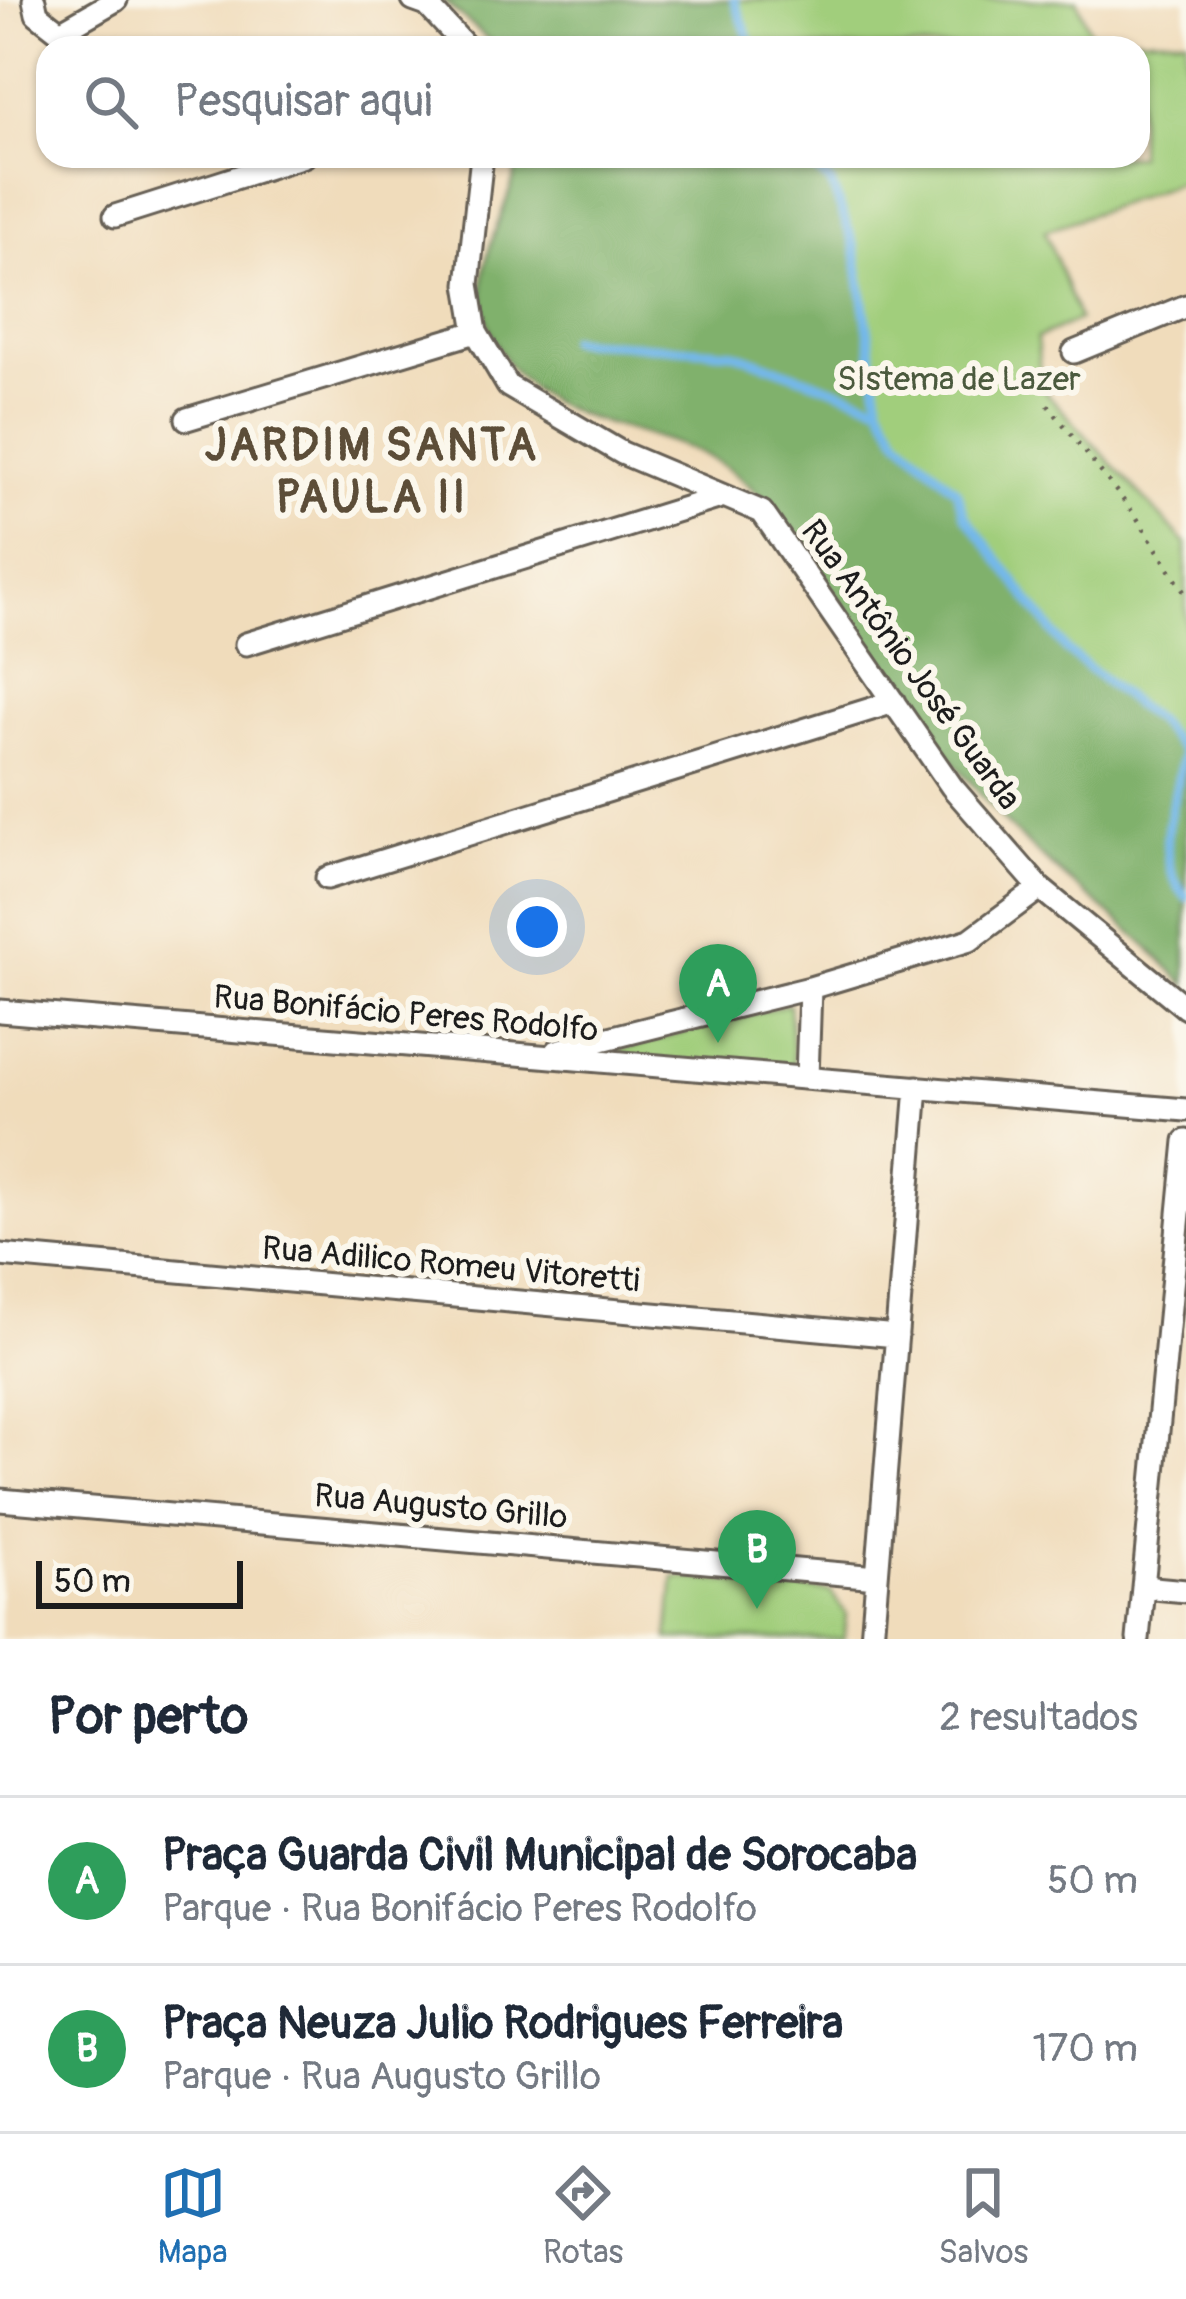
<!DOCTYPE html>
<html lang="pt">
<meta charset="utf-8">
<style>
body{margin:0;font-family:Pangolin,sans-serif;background:#f6f6f7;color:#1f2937}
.scale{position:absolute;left:36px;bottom:30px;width:207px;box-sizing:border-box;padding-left:12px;border:6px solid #1c1c1c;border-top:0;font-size:33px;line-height:42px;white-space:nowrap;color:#1c1c1c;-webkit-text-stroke:9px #fbf7ec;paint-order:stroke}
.you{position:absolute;left:537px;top:927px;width:42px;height:42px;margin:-30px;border:9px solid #fff;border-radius:50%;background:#1a73e8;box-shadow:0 0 0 18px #1a73e833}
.badge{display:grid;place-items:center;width:78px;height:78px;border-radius:50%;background:#1f6fb2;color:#fff;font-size:39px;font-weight:700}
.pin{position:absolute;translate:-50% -99px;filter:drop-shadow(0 3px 6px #0008)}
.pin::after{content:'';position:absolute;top:63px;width:42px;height:36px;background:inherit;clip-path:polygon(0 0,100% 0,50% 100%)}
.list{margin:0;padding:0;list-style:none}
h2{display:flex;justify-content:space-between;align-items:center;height:156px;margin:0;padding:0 48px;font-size:51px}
h2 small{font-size:39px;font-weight:400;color:#747a83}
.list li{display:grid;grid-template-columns:78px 1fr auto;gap:36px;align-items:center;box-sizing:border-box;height:168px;padding:0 48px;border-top:3px solid #e0e1e3}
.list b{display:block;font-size:45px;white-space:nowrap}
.list p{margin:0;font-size:39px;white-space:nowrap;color:#747a83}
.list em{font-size:39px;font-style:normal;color:#747a83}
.icon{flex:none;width:66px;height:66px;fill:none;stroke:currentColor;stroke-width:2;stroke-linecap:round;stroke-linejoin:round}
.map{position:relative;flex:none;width:1186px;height:1639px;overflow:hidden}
.search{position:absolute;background:#fff;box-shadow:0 3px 9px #0004;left:36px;right:36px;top:36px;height:132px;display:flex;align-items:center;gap:30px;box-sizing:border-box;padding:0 42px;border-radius:36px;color:#747a83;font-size:45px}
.sheet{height:492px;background:#fff}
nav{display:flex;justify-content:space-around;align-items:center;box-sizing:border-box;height:168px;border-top:3px solid #e0e1e3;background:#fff;font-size:33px;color:#747a83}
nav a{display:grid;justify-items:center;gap:6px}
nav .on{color:#1f6fb2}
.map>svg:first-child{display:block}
</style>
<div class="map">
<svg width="1186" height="1639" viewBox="0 0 1186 1639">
<rect width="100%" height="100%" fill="#fbf7ec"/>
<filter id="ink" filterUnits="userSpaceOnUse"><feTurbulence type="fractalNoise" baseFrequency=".00833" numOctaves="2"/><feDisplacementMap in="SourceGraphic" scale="24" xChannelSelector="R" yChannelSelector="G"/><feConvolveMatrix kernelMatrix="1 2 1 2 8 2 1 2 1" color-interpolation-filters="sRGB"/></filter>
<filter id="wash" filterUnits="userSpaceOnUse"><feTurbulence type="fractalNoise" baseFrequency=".004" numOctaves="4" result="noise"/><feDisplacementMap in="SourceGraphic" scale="48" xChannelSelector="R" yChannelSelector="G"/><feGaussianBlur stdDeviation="2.7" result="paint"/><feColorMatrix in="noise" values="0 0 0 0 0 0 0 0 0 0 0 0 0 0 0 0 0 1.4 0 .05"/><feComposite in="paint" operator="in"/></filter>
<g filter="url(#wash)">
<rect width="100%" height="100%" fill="#f0dcbb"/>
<path fill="#a1ce7c" stroke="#5e754c" stroke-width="3" d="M 734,0 L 1077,0 L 1092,37 L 1186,38 L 1186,180 L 1045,231 L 1079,320 L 1037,338 L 1041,387 L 1186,544 L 1186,755 L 1158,723 L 1067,651 L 965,515 L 956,490 L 899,438 L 880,405 L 855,247 L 831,183 L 801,156 L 1138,156 L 1138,48 L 753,48 Z
M 789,1004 L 794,1070 L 616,1060 L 619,1050 Z
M 674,1577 L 830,1591 L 846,1614 L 844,1639 L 668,1639 Z"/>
<path fill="#80b16c" stroke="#4e6644" stroke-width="3" d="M 442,0 L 734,0 L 753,48 L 498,48 Z
M 520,156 L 801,156 L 831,183 L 855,247 L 880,405 L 899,438 L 956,490 L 965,515 L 1067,651 L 1158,723 L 1186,755 L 1186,986 C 1128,920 1049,873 992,808 C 934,742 886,667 836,596 C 800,546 771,494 717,462 C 649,422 547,431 502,354 C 457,277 503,231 520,156 Z"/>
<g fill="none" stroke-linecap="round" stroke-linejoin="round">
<path stroke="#73b8ea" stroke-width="9" d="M 734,0 L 753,48
M 801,156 L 831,183 L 855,247 L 880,405 L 899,438 L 956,490 L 965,515 L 1067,651 L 1158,723 L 1186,755
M 570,340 L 732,352 L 880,405
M 1183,752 C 1177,803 1148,852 1186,897"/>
</g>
</g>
<g filter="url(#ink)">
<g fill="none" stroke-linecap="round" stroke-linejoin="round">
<defs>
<path id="minor" d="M 34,0 L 37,14 L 60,32 L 116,0
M 413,0 L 427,5 L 467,48
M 482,156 L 468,284 L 476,332 L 508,386 L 622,453 L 762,512 L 952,787 L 1040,888 L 1186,1008
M 115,216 L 304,156
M 1074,352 L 1186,306
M 187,419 L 476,332
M 246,644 L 724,496
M 327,878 L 894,702
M 0,1011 L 1186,1110
M 557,1051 L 810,988 L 970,940 L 1040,888
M 807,1078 L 810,988
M 0,1255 L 897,1336
M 0,1500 L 877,1577
M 1143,1587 L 1186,1591
M 872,1639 L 917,1087
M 1138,1639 L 1186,1141"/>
</defs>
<use href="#minor" stroke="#665f54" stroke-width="27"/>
<path stroke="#665f54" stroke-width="4.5" stroke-dasharray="3 9" stroke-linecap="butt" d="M 1048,405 L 1135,515 L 1186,595"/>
<use href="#minor" stroke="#fff" stroke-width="21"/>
</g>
</g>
<g text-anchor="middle" stroke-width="12" stroke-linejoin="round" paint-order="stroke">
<g font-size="33" fill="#4b5a3e" stroke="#fbf7ec">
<text x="959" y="390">SIstema de Lazer</text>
</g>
<g font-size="33" fill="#1c1c1c" stroke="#fbf7ec">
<text transform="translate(912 664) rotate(54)" y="12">Rua Antônio José Guarda</text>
<text transform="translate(406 1012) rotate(5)" y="12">Rua Bonifácio Peres Rodolfo</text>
<text transform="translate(451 1263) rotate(5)" y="12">Rua Adilico Romeu Vitoretti</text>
<text transform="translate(441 1505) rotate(5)" y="12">Rua Augusto Grillo</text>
</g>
<g font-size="45" font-weight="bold" letter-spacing="3" fill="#5c4d38" stroke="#fbf7ec">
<text x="372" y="460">JARDIM SANTA<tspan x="372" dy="52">PAULA II</tspan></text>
</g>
</g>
</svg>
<div class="scale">50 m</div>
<div class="you"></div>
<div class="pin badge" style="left:718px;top:1043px;background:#2e9e5b">A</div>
<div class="pin badge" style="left:757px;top:1609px;background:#2e9e5b">B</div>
<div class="search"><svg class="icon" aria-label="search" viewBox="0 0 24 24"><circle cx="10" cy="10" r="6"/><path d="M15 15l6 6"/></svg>Pesquisar aqui</div>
</div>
<section class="sheet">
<h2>Por perto<small>2 resultados</small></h2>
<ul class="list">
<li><span class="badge" style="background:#2e9e5b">A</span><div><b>Praça Guarda Civil Municipal de Sorocaba</b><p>Parque · Rua Bonifácio Peres Rodolfo</p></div><em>50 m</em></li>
<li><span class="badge" style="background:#2e9e5b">B</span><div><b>Praça Neuza Julio Rodrigues Ferreira</b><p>Parque · Rua Augusto Grillo</p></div><em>170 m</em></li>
</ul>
</section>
<nav>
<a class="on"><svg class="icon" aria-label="map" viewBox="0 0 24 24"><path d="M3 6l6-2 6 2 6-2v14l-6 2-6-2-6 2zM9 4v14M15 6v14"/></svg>Mapa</a>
<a><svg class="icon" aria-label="directions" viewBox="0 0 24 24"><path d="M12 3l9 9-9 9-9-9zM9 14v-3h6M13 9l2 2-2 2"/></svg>Rotas</a>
<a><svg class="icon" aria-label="saved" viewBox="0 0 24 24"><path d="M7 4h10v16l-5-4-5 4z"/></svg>Salvos</a>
</nav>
